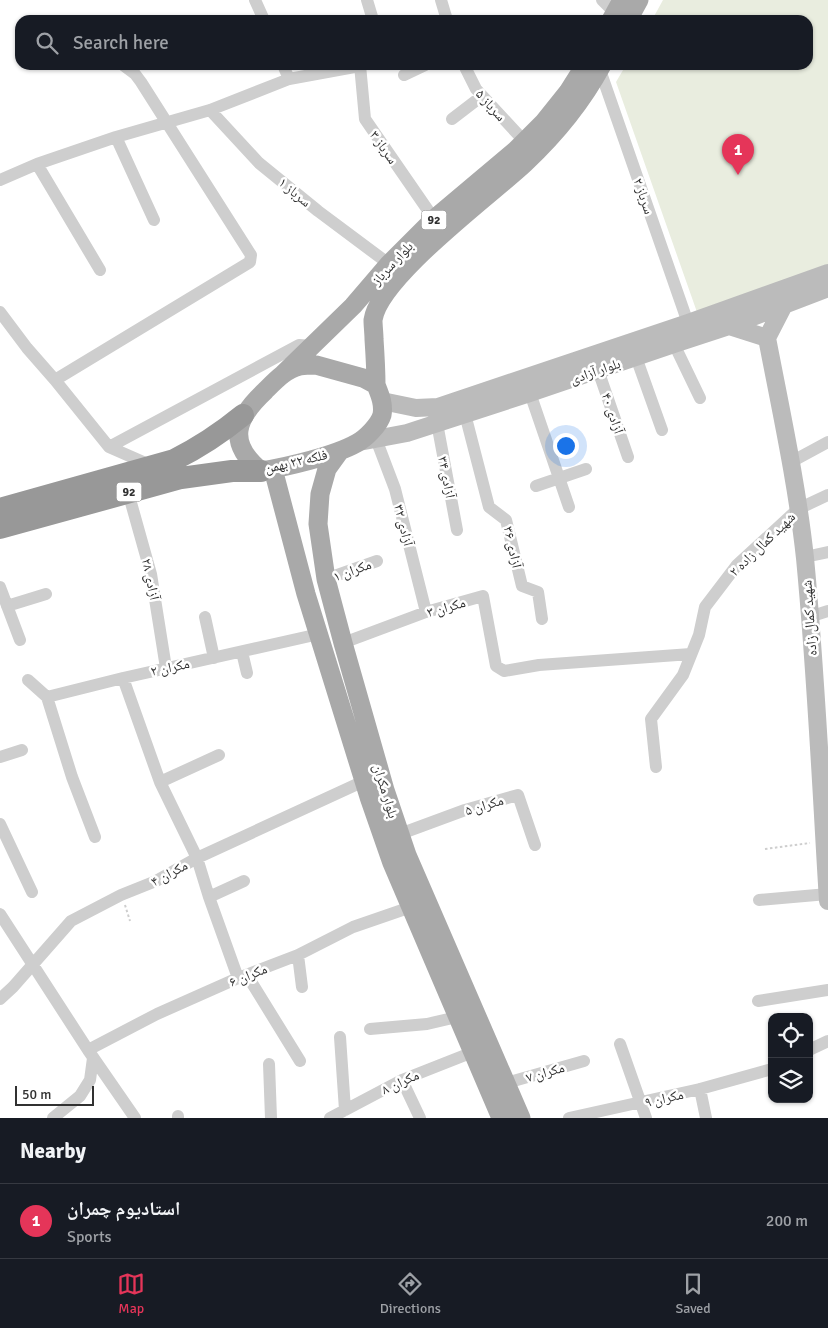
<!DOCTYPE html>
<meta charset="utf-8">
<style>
body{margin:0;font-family:Signika,"Noto Naskh Arabic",sans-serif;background:#242831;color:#f1f3f6}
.controls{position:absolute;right:15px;bottom:15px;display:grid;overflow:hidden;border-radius:10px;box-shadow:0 1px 4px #0004}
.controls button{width:45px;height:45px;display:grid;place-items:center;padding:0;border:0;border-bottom:1px solid #363941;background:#171b24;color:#f1f3f6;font:25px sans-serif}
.scale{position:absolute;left:15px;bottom:12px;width:79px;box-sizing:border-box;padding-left:5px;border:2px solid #313131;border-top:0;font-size:14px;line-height:18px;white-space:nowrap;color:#313131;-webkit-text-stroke:4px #fff;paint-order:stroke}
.you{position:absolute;left:565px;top:445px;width:18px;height:18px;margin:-12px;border:4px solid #fff;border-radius:50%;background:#1a73e8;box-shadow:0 0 0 8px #1a73e833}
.badge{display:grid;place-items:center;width:32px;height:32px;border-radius:50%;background:#e53559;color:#fff;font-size:16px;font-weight:700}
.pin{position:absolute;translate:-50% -41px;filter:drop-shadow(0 1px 2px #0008)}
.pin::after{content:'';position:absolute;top:26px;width:18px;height:15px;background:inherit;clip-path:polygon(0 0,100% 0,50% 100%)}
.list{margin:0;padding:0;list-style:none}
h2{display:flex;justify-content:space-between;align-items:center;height:65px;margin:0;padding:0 20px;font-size:21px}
h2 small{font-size:16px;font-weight:400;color:#9ea1a6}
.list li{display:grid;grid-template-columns:32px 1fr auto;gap:15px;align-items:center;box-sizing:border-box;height:75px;padding:0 20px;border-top:1px solid #363941}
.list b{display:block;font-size:19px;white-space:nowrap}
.list p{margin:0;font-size:16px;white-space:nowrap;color:#9ea1a6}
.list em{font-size:16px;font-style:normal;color:#9ea1a6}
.icon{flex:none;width:28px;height:28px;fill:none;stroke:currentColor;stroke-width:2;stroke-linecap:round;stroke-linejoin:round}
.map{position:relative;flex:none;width:828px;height:1118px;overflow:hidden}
.search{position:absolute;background:#171b24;box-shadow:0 1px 4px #0004;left:15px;right:15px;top:15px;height:55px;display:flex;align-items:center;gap:12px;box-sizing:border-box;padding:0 18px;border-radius:15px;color:#9ea1a6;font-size:19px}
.sheet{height:140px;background:#171b24}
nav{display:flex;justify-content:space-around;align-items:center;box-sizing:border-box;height:70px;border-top:1px solid #363941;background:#171b24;font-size:14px;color:#9ea1a6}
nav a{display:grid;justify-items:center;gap:2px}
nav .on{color:#e53559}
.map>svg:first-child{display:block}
</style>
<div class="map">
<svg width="828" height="1118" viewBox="0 0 828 1118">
<rect width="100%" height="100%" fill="#fff"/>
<path fill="#e9eddf" d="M 663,0 L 828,0 L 828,268 L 698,315 L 616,82 L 626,65 L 808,65 L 808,20 L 652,20 Z"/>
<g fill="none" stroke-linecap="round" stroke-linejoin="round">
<path stroke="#cecece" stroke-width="2" stroke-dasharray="2.5 2.5" stroke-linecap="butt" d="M 765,849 L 810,843
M 125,905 L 130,921"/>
<path stroke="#cecece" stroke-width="12" d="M 255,0 L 264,20
M 367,0 L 373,20
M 441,0 L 447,20
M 602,0 L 615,13
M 283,65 L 289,79
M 360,65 L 365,119 L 434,219
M 464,65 L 476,89 L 525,142
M 600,70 L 688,323
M 404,75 L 425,65
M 210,110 L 259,163 L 318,211 L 389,264
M 452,119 L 482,96
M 116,137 L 154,220
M 37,164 L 100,270
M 0,180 L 37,164 L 116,137 L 210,110 L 289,79 L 360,66
M 0,312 L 27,348 L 55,380 L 109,447 L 150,465
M 674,344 L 700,398
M 636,357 L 662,430
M 598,370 L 628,457
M 55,380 L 250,262 L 251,255 L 141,82 L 135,74 L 123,65
M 530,393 L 569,507
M 465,414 L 489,507 L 506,520 L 522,586 L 538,592 L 542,619
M 437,423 L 457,530
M 376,439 L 395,489 L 426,612
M 109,447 L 299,345 L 312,346
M 791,462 L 828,442
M 536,486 L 586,469
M 128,492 L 151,574 L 166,668
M 805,557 L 828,552
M 326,579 L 377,561
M 0,587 L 20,640
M 7,606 L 46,594
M 205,617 L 214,658
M 809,617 L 828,611
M 343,643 L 426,612 L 483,596 L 496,666 L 504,671 L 539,665 L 691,654
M 242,652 L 247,673
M 123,678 L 160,782 L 197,858 L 209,897 L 238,978
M 28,680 L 47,697 L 123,678 L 319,634
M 47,697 L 72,777 L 95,837
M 0,757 L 22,750
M 656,767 L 651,719 L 683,675 L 699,635 L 705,607 L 737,565 L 798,509 L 828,495
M 160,782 L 219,755
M 0,824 L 32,892
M 400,834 L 465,810 L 518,795 L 535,845
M 209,897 L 244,881
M 759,900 L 828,894
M 0,914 L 88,1050 L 135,1118
M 298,955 L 302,987
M 247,975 L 300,1061
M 0,999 L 13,987 L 71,921 L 121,895 L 156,881 L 197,858 L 364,781
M 758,1001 L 828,990
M 370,1029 L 427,1024 L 457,1017
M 340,1037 L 345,1110
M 620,1044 L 646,1118
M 88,1050 L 157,1014 L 238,978 L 298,955 L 353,927 L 411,907
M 809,1050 L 828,1041
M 269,1064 L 271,1118
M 402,1080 L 420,1118
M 506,1083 L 584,1061
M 700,1089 L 706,1118
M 178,1116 L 178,1118
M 53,1118 L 80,1096 L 90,1080 L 93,1058
M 330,1118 L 402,1080 L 473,1052
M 569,1118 L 700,1089 L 772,1069"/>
<path stroke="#bbb" stroke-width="18" d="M 729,326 L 767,338
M 767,338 C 781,411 797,484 805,558 C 816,672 821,787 828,901
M 767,338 L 784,305
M 382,401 L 416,408 L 438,407 L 688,323 L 828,273
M 359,442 L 407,433 L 530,393 L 674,344 L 729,326 L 828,288"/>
<path stroke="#a9a9a9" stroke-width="19" d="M 611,20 L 622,0
M 628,20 L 639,0
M 316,365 L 363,378 L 376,385 C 380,395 384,404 382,415 C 379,425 366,438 357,443 C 334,456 286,467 261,471 C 226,442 236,418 265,391 C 275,381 286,369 300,366 C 305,365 311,365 316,365 Z
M 281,376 L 353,306 L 389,264 L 434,219 L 516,150 L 544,122 L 568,92 L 585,65
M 376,385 C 376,370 375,354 374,339 C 374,333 373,326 373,320 C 379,277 491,195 525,163 C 556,134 582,102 602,65
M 340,451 L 327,469 L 320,494 L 318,524 L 326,579 L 343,643 L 385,790 L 407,855 L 521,1118
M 273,469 L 306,594 L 369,797 L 392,863 L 501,1118"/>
<path stroke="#989898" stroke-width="22" d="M 0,509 L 174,460 C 200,447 221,433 243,415
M 0,528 L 181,478 L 232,471 L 261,471"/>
</g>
<g text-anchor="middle" stroke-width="5" stroke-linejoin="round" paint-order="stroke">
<g fill="#fff" stroke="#6f6f6f" stroke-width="1">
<rect x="421.5" y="210.5" width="25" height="19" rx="4"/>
<rect x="116.5" y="482.5" width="25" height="19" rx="4"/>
</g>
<g font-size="12" font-weight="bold" fill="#313131">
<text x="434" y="224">92</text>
<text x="129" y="496">92</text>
</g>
<g font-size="14" fill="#313131" stroke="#fff">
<text transform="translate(491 105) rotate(48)" y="5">سرباز ۵</text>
<text transform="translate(384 147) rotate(55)" y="5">سرباز ۳</text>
<text transform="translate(295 192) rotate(40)" y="5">سرباز ۱</text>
<text transform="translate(644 196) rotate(71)" y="5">سرباز ۲</text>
<text transform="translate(392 263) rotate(-47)" y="5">بلوار سرباز</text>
<text transform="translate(595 371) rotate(-19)" y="5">بلوار آزادی</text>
<text transform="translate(613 413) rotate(71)" y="5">آزادی ۴۰</text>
<text transform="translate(296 461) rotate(-13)" y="5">فلکه ۲۲ بهمن</text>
<text transform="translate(447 477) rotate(79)" y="5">آزادی ۳۴</text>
<text transform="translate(404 525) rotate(76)" y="5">آزادی ۳۲</text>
<text transform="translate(762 544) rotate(-44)" y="5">شهید کمال زاده ۲</text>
<text transform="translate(513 547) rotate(77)" y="5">آزادی ۳۶</text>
<text transform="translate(352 570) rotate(-20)" y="5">مکران ۱</text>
<text transform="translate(151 579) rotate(78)" y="5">آزادی ۲۸</text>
<text transform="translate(446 607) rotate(-16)" y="5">مکران ۳</text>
<text transform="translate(809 618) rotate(-94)" y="5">شهید کمال زاده</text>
<text transform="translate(170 667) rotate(-12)" y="5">مکران ۲</text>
<text transform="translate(386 791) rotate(73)" y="5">بلوار مکران</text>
<text transform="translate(484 805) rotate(-17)" y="5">مکران ۵</text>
<text transform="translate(169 873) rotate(-28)" y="5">مکران ۴</text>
<text transform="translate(248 975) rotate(-22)" y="5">مکران ۶</text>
<text transform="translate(545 1072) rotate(-16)" y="5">مکران ۷</text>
<text transform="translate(400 1082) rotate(-25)" y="5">مکران ۸</text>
<text transform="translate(664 1098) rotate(-13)" y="5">مکران ۹</text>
</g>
</g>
</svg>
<div class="controls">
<button><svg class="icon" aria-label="locate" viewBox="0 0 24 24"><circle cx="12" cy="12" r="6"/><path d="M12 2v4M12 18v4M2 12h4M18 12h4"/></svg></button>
<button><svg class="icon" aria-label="layers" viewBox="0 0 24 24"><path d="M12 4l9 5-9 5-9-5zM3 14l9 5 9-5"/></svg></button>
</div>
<div class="scale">50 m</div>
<div class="you"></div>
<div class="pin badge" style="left:738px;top:175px">1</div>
<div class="search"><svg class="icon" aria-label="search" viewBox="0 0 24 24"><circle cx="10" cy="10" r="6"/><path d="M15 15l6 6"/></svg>Search here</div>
</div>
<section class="sheet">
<h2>Nearby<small></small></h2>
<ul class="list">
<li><span class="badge">1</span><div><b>استادیوم چمران</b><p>Sports</p></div><em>200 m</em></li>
</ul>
</section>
<nav>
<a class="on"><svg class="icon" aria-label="map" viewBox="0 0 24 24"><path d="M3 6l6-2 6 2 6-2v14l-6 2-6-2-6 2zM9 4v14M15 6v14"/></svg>Map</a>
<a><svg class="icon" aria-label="directions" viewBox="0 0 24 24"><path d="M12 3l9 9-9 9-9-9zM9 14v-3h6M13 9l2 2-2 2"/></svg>Directions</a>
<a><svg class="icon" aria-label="saved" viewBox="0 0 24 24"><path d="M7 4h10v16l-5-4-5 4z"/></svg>Saved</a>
</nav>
